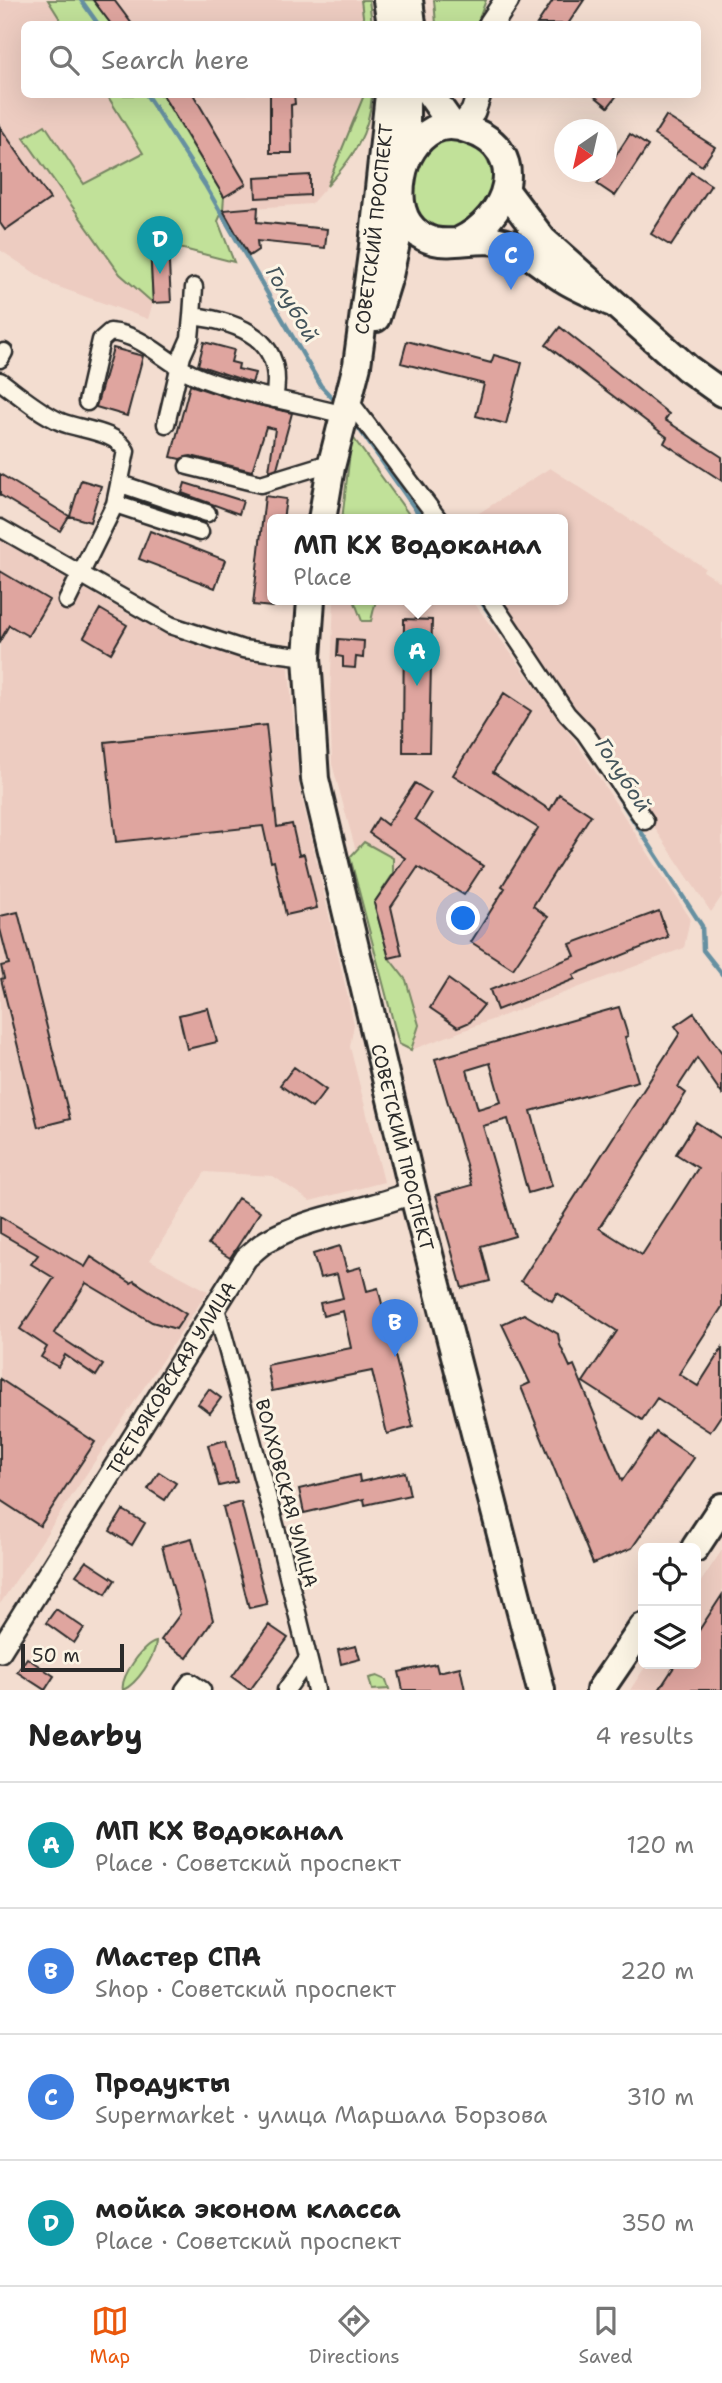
<!DOCTYPE html>
<meta charset="utf-8">
<style>
body{margin:0;font-family:"Shantell Sans",sans-serif;background:#f2f2f2;color:#222}
.controls{position:absolute;right:21px;bottom:21px;display:grid;overflow:hidden;border-radius:10px;box-shadow:0 7px 28px #0002}
.controls button{width:63px;height:63px;display:grid;place-items:center;padding:0;border:0;border-bottom:2px solid #e0e0e0;background:#fff;color:#222;font:35px sans-serif}
.compass{position:absolute;left:554px;top:119px;width:63px;height:63px;border-radius:50%;background:#fff;box-shadow:0 7px 28px #0002;rotate:214deg}
.scale{position:absolute;left:21px;bottom:18px;width:103px;box-sizing:border-box;padding-left:7px;border:4px solid #2b2b2b;border-top:0;font-size:19px;line-height:24px;white-space:nowrap;color:#2b2b2b;-webkit-text-stroke:5px #fcf5e5;paint-order:stroke}
.you{position:absolute;left:464px;top:919px;width:24px;height:24px;margin:-18px;border:5px solid #fff;border-radius:50%;background:#1a73e8;box-shadow:0 0 0 10px #1a73e833}
.badge{display:grid;place-items:center;width:46px;height:46px;border-radius:50%;background:#ea580c;color:#fff;font-size:23px;font-weight:700}
.pin{position:absolute;translate:-50% -58px;filter:drop-shadow(0 2px 4px #0008)}
.pin::after{content:'';position:absolute;top:37px;width:24px;height:21px;background:inherit;clip-path:polygon(0 0,100% 0,50% 100%)}
.popup{position:absolute;left:267px;top:514px;width:301px;height:91px;box-sizing:border-box;display:grid;place-content:center;border-radius:10px;background:#fff;filter:drop-shadow(0 2px 5px #0005);font-size:23px;white-space:nowrap;color:#767676}
.popup b{font-size:26px;color:#222}
.popup::after{content:'';position:absolute;left:50%;top:100%;margin-left:-14px;border:14px solid transparent;border-top-color:#fff}
.list{margin:0;padding:0;list-style:none}
h2{display:flex;justify-content:space-between;align-items:center;height:91px;margin:0;padding:0 28px;font-size:30px}
h2 small{font-size:23px;font-weight:400;color:#767676}
.list li{display:grid;grid-template-columns:46px 1fr auto;gap:21px;align-items:center;box-sizing:border-box;height:126px;padding:0 28px;border-top:2px solid #e0e0e0}
.list b{display:block;font-size:26px;white-space:nowrap}
.list p{margin:0;font-size:23px;white-space:nowrap;color:#767676}
.list em{font-size:23px;font-style:normal;color:#767676}
.icon{flex:none;width:38px;height:38px;fill:none;stroke:currentColor;stroke-width:2;stroke-linecap:round;stroke-linejoin:round}
.map{position:relative;flex:none;width:722px;height:1690px;overflow:hidden}
.search{position:absolute;background:#fff;box-shadow:0 7px 28px #0002;left:21px;right:21px;top:21px;height:77px;display:flex;align-items:center;gap:18px;box-sizing:border-box;padding:0 24px;border-radius:10px;color:#767676;font-size:26px}
.sheet{height:595px;background:#fff}
nav{display:flex;justify-content:space-around;align-items:center;box-sizing:border-box;height:98px;border-top:2px solid #e0e0e0;background:#fff;font-size:19px;color:#767676}
nav a{display:grid;justify-items:center;gap:4px}
nav .on{color:#ea580c}
.map>svg:first-child{display:block}
</style>
<div class="map">
<svg width="722" height="1690" viewBox="0 0 722 1690">
<rect width="100%" height="100%" fill="#f3ddd0"/>
<filter id="ink" filterUnits="userSpaceOnUse"><feTurbulence type="fractalNoise" baseFrequency=".0143" numOctaves="2"/><feDisplacementMap in="SourceGraphic" scale="14" xChannelSelector="R" yChannelSelector="G"/><feConvolveMatrix kernelMatrix="1 2 1 2 8 2 1 2 1" color-interpolation-filters="sRGB"/></filter>
<g filter="url(#ink)">
<path fill="#edccc1" d="M 0,0 L 361,0 L 364,22 L 347,24 L 24,24 L 24,94 L 364,95 L 327,186 L 311,204 L 223,210 L 218,221 L 234,262 L 168,245 L 150,246 L 153,303 L 148,319 L 53,285 L 0,250 Z
M 550,468 L 705,568 L 703,571 L 722,583 L 722,896 L 711,912 L 502,600 L 562,600 L 562,520 L 468,520 Z
M 0,540 L 132,616 L 205,649 L 288,659 L 299,785 L 354,1024 L 350,1047 L 384,1182 L 310,1201 L 273,1176 L 205,1172 L 150,1260 L 208,1291 L 0,1604 Z
M 334,600 L 472,600 L 580,748 L 690,918 L 684,948 L 411,1050 L 332,764 L 330,696 Z
M 722,1550 L 722,1690 L 630,1690 L 647,1664 L 696,1664 L 696,1589 Z"/>
<path fill="#c1e199" stroke="#768662" stroke-width="2" d="M 48,0 L 93,0 L 111,24 L 63,24 Z
M 361,0 L 369,0 L 372,24 L 364,24 Z
M 434,0 L 486,0 L 477,24 L 436,24 Z
M 107,95 L 162,95 L 224,197 L 223,210 L 218,221 L 234,262 L 168,245 L 150,246 L 153,303 L 120,274 L 24,138 L 45,125 L 84,184 L 143,153 Z
M 364,95 L 372,95 C 369,135 353,157 327,186 Z
M 450,136 L 481,149 C 505,190 495,202 462,230 L 431,229 L 417,218 L 408,192 L 424,147 Z
M 352,436 L 413,520 L 342,520 Z
M 354,600 L 376,600 L 371,621 L 362,621 Z
M 364,842 L 393,858 L 393,874 L 374,903 L 389,958 L 406,980 L 419,1025 L 411,1050 L 399,1044 L 350,857 Z
M 156,1642 C 155,1657 137,1684 123,1690 C 120,1677 143,1645 156,1642 Z
M 377,1676 L 386,1680 L 389,1689 L 372,1690 L 369,1678 Z"/>
<g fill="none" stroke-linecap="round" stroke-linejoin="round">
<path stroke="#6690a1" stroke-width="4.5" d="M 81,0 L 98,24
M 146,94 L 205,185 L 321,386 L 338,404
M 353,420 L 423,520
M 480,600 L 524,663
M 612,787 L 702,926 L 703,950 L 722,974"/>
</g>
<path fill="#dfa59f" stroke="#2b2b2b" stroke-width="2" fill-rule="evenodd" d="M 93,0 L 114,0 L 132,24 L 111,24 Z
M 553,0 L 584,0 L 568,24 L 537,24 Z
M 162,94 L 193,94 L 246,184 L 224,197 Z
M 270,94 L 294,94 L 295,104 L 291,105 L 292,153 L 270,153 Z
M 592,94 L 618,94 L 608,107 Z
M 666,116 L 715,147 L 702,166 L 654,135 Z
M 0,127 L 50,199 L 5,230 L 0,223 Z
M 630,134 L 648,146 L 615,196 L 597,184 Z
M 691,172 L 711,185 L 671,246 L 651,234 Z
M 310,175 L 310,195 L 256,198 L 255,178 Z
M 258,207 L 257,222 L 327,229 L 325,248 L 257,241 L 258,250 L 249,256 L 223,210 Z
M 168,245 L 171,302 L 153,303 L 150,246 Z
M 560,327 L 669,414 L 665,420 L 722,457 L 722,481 L 664,443 L 667,437 L 546,345 Z
M 407,341 L 491,363 L 494,355 L 522,363 L 506,424 L 476,416 L 484,384 L 401,363 Z
M 204,342 L 234,350 L 231,362 L 239,364 L 238,369 L 255,373 L 252,383 L 198,365 Z
M 113,348 L 143,356 L 127,416 L 96,407 Z
M 190,385 L 226,397 L 292,413 L 277,468 L 269,471 L 275,429 L 266,427 L 252,471 L 191,456 L 180,459 L 171,457 Z
M 0,474 L 69,516 L 60,531 L 0,495 Z
M 81,480 L 101,486 L 90,522 L 70,516 Z
M 185,483 L 243,501 L 239,514 L 182,493 Z
M 265,496 L 286,499 L 283,520 L 272,520 L 272,607 L 253,605 Z
M 150,531 L 225,560 L 215,588 L 139,559 Z
M 0,571 L 49,600 L 28,636 L 9,625 L 0,641 Z
M 100,609 L 127,625 L 111,653 L 84,637 Z
M 404,619 L 432,620 L 429,752 L 403,752 Z
M 338,639 L 364,641 L 363,658 L 356,657 L 355,668 L 343,667 L 343,657 L 337,656 Z
M 504,693 L 531,711 L 493,772 L 550,810 L 559,794 L 591,815 L 533,906 L 548,917 L 513,969 L 471,942 L 505,888 L 502,886 L 538,828 L 453,775 Z
M 266,725 L 277,827 L 292,824 L 299,855 L 304,854 L 317,908 L 286,915 L 274,861 L 271,862 L 263,826 L 116,842 L 105,742 Z
M 415,783 L 431,793 L 415,819 L 483,866 L 464,895 L 418,867 L 391,907 L 402,955 L 389,958 L 374,903 L 405,858 L 369,833 L 378,818 L 387,825 Z
M 659,911 L 668,937 L 573,975 L 575,979 L 497,1010 L 490,990 L 575,956 L 570,944 Z
M 18,912 L 70,1119 L 38,1127 L 1,979 L 4,978 L 1,966 L 9,964 L 0,929 L 0,916 Z
M 448,979 L 484,1005 L 470,1022 L 458,1027 L 430,1008 Z
M 619,1007 L 628,1036 L 625,1037 L 638,1081 L 531,1111 L 552,1186 L 528,1193 L 508,1119 L 483,1126 L 515,1236 L 481,1246 L 490,1281 L 462,1288 L 436,1195 L 472,1185 L 435,1059 ZM 490,1063 L 501,1102 L 478,1109 L 467,1070 Z
M 208,1008 L 217,1042 L 187,1049 L 179,1015 Z
M 694,1013 L 722,1053 L 722,1094 L 697,1058 L 678,1087 L 686,1093 L 599,1228 L 642,1255 L 698,1168 L 676,1154 L 696,1122 L 722,1139 L 722,1307 L 679,1374 L 698,1386 L 722,1348 L 722,1414 L 710,1432 L 657,1398 L 642,1420 L 583,1382 L 617,1331 L 557,1293 L 552,1301 L 521,1281 L 680,1033 L 675,1026 Z
M 294,1067 L 326,1090 L 312,1108 L 280,1085 Z
M 238,1198 L 260,1212 L 230,1258 L 208,1244 Z
M 0,1216 L 85,1267 L 91,1257 L 131,1283 L 134,1281 L 186,1314 L 176,1329 L 152,1322 L 86,1283 L 54,1333 L 103,1365 L 96,1376 L 65,1355 L 58,1367 L 41,1357 L 47,1347 L 20,1329 L 54,1278 L 31,1264 L 38,1255 L 0,1233 Z
M 340,1246 L 347,1271 L 361,1267 L 367,1291 L 378,1288 L 413,1427 L 387,1434 L 372,1371 L 272,1391 L 267,1365 L 351,1348 L 343,1311 L 323,1316 L 320,1303 L 343,1298 L 337,1274 L 320,1278 L 313,1254 Z
M 524,1314 L 558,1334 L 560,1345 L 570,1367 L 574,1365 L 622,1481 L 656,1432 L 694,1458 L 632,1548 L 593,1564 L 521,1387 L 530,1383 L 502,1324 Z
M 0,1379 L 95,1442 L 40,1526 L 0,1500 Z
M 209,1389 L 221,1398 L 210,1413 L 198,1404 Z
M 226,1440 L 237,1482 L 219,1486 L 208,1445 Z
M 159,1472 L 176,1483 L 165,1500 L 148,1489 Z
M 405,1472 L 410,1495 L 365,1505 L 364,1499 L 304,1513 L 299,1489 L 359,1475 L 360,1482 Z
M 241,1502 L 267,1604 L 249,1608 L 223,1507 Z
M 123,1510 L 145,1523 L 132,1545 L 110,1531 Z
M 192,1538 L 213,1620 L 187,1658 L 161,1640 L 180,1614 L 162,1546 Z
M 86,1561 L 115,1580 L 106,1594 L 76,1575 Z
M 722,1595 L 722,1690 L 659,1690 L 676,1664 L 696,1664 L 696,1635 Z
M 56,1609 L 84,1628 L 74,1643 L 46,1623 Z
M 269,1625 L 288,1638 L 250,1690 L 232,1677 Z
M 356,1646 L 360,1659 L 341,1664 L 338,1650 Z
M 27,1658 L 54,1676 L 45,1690 L 17,1672 Z
M 436,1664 L 438,1672 L 460,1667 L 465,1690 L 403,1690 L 399,1672 Z"/>
<g fill="none" stroke-linecap="round" stroke-linejoin="round">
<defs>
<path id="minor" d="M 194,287 L 192,316 C 242,322 286,340 274,399
M 0,359 L 4,352
M 0,381 C 19,395 40,413 61,422 C 81,430 116,431 126,451 L 115,504 L 67,601
M 348,399 L 439,520
M 87,402 L 101,340 L 110,332 C 144,335 162,360 192,374 C 239,395 294,401 344,415
M 166,424 L 182,356 L 190,338 L 192,316
M 188,466 L 261,484 L 323,465 L 331,467
M 121,484 L 207,513
M 115,504 L 200,532
M 0,528 L 170,625 L 243,649 L 307,657
M 491,600 L 567,714 L 585,733 L 645,821
M 216,1308 L 281,1547 L 316,1690
M 184,1690 L 190,1682 L 202,1690
M 286,1690 L 308,1659"/>
<g id="tertiary">
<path id="s1" d="M 0,1651 L 246,1258 C 253,1252 260,1245 267,1241 C 312,1215 366,1212 413,1192"/>
</g>
<path id="secondary" d="M 491,24 L 507,0
M 461,127 L 473,112 L 479,94"/>
<g id="primary">
<path d="M 387,0 L 391,24"/>
<path d="M 409,0 L 412,24"/>
<path d="M 406,94 L 406,157"/>
<path d="M 430,94 L 452,125"/>
<path d="M 506,191 L 543,240 L 687,368 L 722,393"/>
<path d="M 459,241 C 508,219 532,151 469,130 C 457,125 445,124 433,130 C 416,139 405,158 402,177 C 397,205 403,232 434,241 C 453,246 481,236 503,242 C 524,248 544,267 562,278 C 577,288 594,294 610,302"/>
<path d="M 376,318 L 389,276 L 402,215"/>
<path id="s2" d="M 322,520 L 331,467 L 357,365 L 373,246 L 389,94"/>
<path id="s3" d="M 311,600 L 307,657 L 315,779 L 413,1192 L 541,1690"/>
<path d="M 695,1548 L 722,1507"/>
<path d="M 600,1690 L 643,1627"/>
</g>
</defs>
<use href="#minor" stroke="#2b2b2b" stroke-width="21"/>
<use href="#tertiary" stroke="#2b2b2b" stroke-width="26"/>
<use href="#secondary" stroke="#2b2b2b" stroke-width="28"/>
<use href="#primary" stroke="#2b2b2b" stroke-width="32"/>
<use href="#minor" stroke="#fcf5e5" stroke-width="16"/>
<use href="#tertiary" stroke="#fcf5e5" stroke-width="21"/>
<use href="#secondary" stroke="#fcf5e5" stroke-width="23"/>
<use href="#primary" stroke="#fcf5e5" stroke-width="26"/>
</g>
</g>
<g text-anchor="middle" stroke-width="6" stroke-linejoin="round" paint-order="stroke">
<g font-size="19" fill="#2b2b2b" stroke="#fcf5e5">
<text dy="7" stroke="none"><textPath href="#s2" startOffset="296">СОВЕТСКИЙ ПРОСПЕКТ</textPath></text>
<text dy="7" stroke="none"><textPath href="#s3" startOffset="558">СОВЕТСКИЙ ПРОСПЕКТ</textPath></text>
<text dy="7" stroke="none"><textPath href="#s1" startOffset="322">ТРЕТЬЯКОВСКАЯ УЛИЦА</textPath></text>
<text transform="translate(287 1493) rotate(75)" y="7">ВОЛХОВСКАЯ УЛИЦА</text>
</g>
<g font-size="21" font-style="italic" fill="#44555c" stroke="#fcf5e5">
<text transform="translate(292 304) rotate(60)" y="7">Голубой</text>
<text transform="translate(623 775) rotate(57)" y="7">Голубой</text>
</g>
</g>
</svg>
<div class="controls">
<button><svg class="icon" aria-label="locate" viewBox="0 0 24 24"><circle cx="12" cy="12" r="6"/><path d="M12 2v4M12 18v4M2 12h4M18 12h4"/></svg></button>
<button><svg class="icon" aria-label="layers" viewBox="0 0 24 24"><path d="M12 4l9 5-9 5-9-5zM3 14l9 5 9-5"/></svg></button>
</div>
<svg class="compass" viewBox="-18 -18 36 36"><path d="M0-13l5 13h-10z" fill="#e53935"/><path d="M0 13l5-13h-10z" fill="#767676"/></svg>
<div class="scale">50 m</div>
<div class="you"></div>
<div class="pin badge" style="left:417px;top:686px;background:#0f9aa8">A</div>
<div class="popup"><b>МП КХ Водоканал</b>Place</div>
<div class="pin badge" style="left:395px;top:1357px;background:#3f7fe0">B</div>
<div class="pin badge" style="left:511px;top:290px;background:#3f7fe0">C</div>
<div class="pin badge" style="left:160px;top:274px;background:#0f9aa8">D</div>
<div class="search"><svg class="icon" aria-label="search" viewBox="0 0 24 24"><circle cx="10" cy="10" r="6"/><path d="M15 15l6 6"/></svg>Search here</div>
</div>
<section class="sheet">
<h2>Nearby<small>4 results</small></h2>
<ul class="list">
<li><span class="badge" style="background:#0f9aa8">A</span><div><b>МП КХ Водоканал</b><p>Place · Советский проспект</p></div><em>120 m</em></li>
<li><span class="badge" style="background:#3f7fe0">B</span><div><b>Мастер СПА</b><p>Shop · Советский проспект</p></div><em>220 m</em></li>
<li><span class="badge" style="background:#3f7fe0">C</span><div><b>Продукты</b><p>Supermarket · улица Маршала Борзова</p></div><em>310 m</em></li>
<li><span class="badge" style="background:#0f9aa8">D</span><div><b>мойка эконом класса</b><p>Place · Советский проспект</p></div><em>350 m</em></li>
</ul>
</section>
<nav>
<a class="on"><svg class="icon" aria-label="map" viewBox="0 0 24 24"><path d="M3 6l6-2 6 2 6-2v14l-6 2-6-2-6 2zM9 4v14M15 6v14"/></svg>Map</a>
<a><svg class="icon" aria-label="directions" viewBox="0 0 24 24"><path d="M12 3l9 9-9 9-9-9zM9 14v-3h6M13 9l2 2-2 2"/></svg>Directions</a>
<a><svg class="icon" aria-label="saved" viewBox="0 0 24 24"><path d="M7 4h10v16l-5-4-5 4z"/></svg>Saved</a>
</nav>
